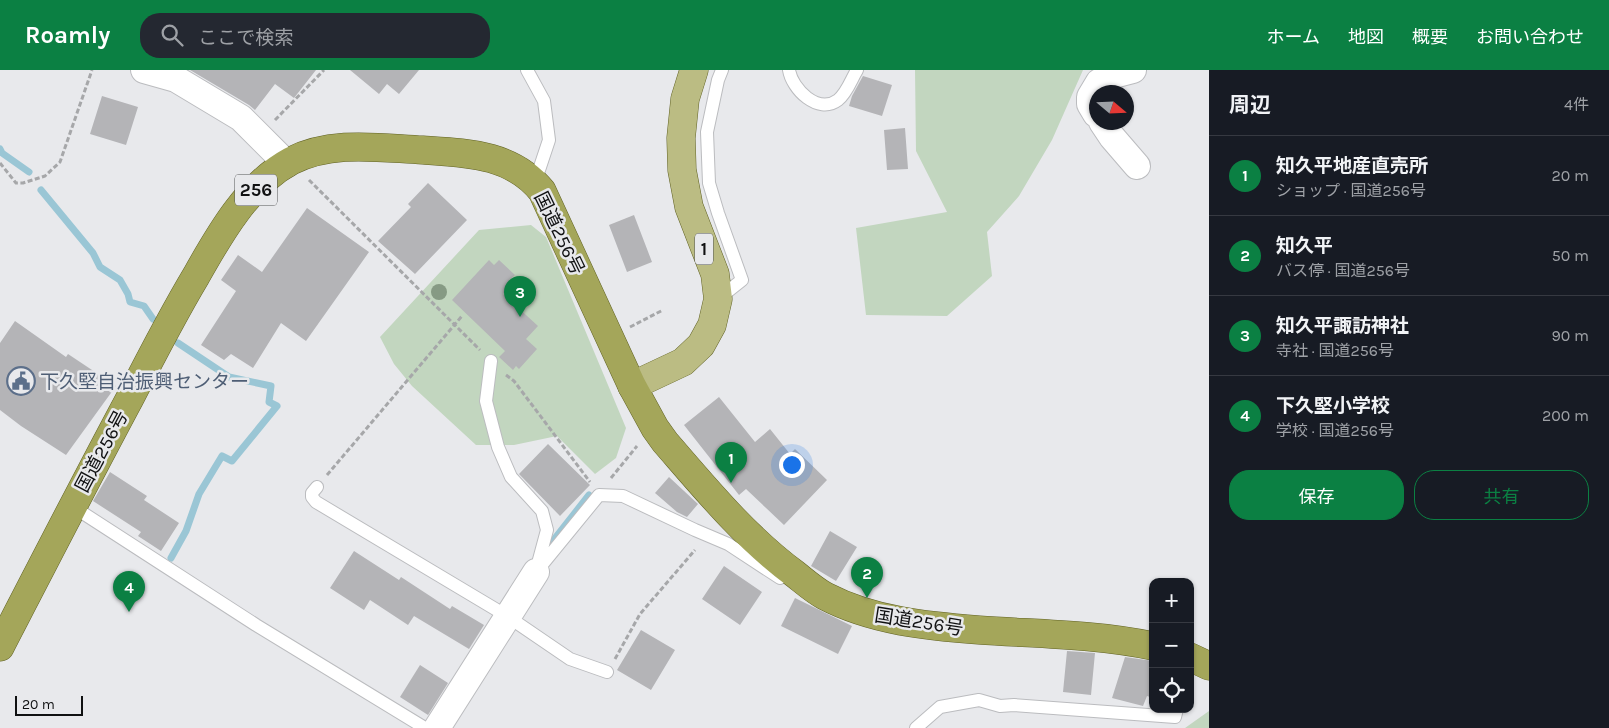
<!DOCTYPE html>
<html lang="ja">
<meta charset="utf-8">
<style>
body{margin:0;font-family:Karla,"Noto Sans JP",sans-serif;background:#242831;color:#f1f3f6}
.controls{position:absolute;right:15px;bottom:15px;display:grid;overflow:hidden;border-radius:10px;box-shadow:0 1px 4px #0004}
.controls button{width:45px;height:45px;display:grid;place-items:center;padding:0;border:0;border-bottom:1px solid #363941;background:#171b24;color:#f1f3f6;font:25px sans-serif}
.compass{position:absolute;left:1089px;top:15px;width:45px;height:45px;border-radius:50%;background:#171b24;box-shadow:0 1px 4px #0004;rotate:109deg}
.scale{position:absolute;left:15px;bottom:12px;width:68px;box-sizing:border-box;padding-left:5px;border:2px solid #101112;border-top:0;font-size:14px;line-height:18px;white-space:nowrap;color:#101112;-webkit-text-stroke:4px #e8e9ec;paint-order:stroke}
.you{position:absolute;left:791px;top:394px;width:18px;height:18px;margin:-12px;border:4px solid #fff;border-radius:50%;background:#1a73e8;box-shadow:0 0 0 8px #1a73e833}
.badge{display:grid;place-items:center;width:32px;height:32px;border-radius:50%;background:#0b8043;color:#fff;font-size:16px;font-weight:700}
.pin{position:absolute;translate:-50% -41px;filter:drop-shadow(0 1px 2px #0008)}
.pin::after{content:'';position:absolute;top:26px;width:18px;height:15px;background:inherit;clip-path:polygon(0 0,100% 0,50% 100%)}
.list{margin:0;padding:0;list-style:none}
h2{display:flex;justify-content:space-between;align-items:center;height:65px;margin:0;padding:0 20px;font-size:21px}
h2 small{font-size:16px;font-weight:400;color:#9ea1a6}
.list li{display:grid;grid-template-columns:32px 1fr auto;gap:15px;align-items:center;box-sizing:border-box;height:80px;padding:0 20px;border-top:1px solid #363941}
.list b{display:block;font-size:19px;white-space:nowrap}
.list p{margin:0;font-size:16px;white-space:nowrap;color:#9ea1a6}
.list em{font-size:16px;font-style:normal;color:#9ea1a6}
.actions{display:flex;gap:10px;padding:15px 20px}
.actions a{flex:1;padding:11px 0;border:1px solid #0b8043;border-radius:20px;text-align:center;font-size:18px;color:#0b8043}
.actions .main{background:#0b8043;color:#fff}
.icon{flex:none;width:28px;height:28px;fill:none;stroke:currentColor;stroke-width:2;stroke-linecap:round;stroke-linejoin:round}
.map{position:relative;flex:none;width:1209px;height:658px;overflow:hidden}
header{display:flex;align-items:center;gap:30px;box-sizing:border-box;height:70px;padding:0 25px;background:#0b8043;color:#fff}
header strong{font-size:24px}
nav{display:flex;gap:28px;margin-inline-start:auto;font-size:18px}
.search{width:350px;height:45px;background:#242831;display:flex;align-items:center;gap:12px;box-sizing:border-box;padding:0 18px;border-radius:20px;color:#9ea1a6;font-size:19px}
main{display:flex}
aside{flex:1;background:#171b24}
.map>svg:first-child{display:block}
</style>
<header>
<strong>Roamly</strong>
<div class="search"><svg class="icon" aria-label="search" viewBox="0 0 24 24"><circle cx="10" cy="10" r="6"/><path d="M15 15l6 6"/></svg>ここで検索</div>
<nav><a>ホーム</a><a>地図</a><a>概要</a><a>お問い合わせ</a></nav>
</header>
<main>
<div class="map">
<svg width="1209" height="658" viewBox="0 0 1209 658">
<rect width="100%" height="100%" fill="#e8e9ec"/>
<path fill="#c2d6bf" d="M 915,0 L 1083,0 L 1052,70 L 1019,126 L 987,162 L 992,206 L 947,246 L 866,245 L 856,158 L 947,142 L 916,81 Z
M 531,155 L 546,167 L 626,358 L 616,388 L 595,404 L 557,366 L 514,375 L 476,375 L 412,316 L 394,294 L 380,267 L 479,160 Z
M 1209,641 L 1209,658 L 1185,658 Z"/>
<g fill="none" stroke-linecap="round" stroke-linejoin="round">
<path stroke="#9ac6d5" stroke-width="7" d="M 0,79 L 2,83 L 29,102
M 41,120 L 93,183 L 100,197 L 120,210 L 128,224 L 130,232 L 144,236 L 153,249
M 549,476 L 589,425
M 171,488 L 186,461 L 199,424 L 222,386 L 232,391 L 277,336 L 269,332 L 271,316 L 229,307 L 178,273"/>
</g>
<path fill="#b4b4b7" d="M 190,0 L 316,0 L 294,28 L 275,14 L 255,40 L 249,35 Z
M 350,0 L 419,0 L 399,24 L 387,14 L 379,24 Z
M 863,6 L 892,15 L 882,46 L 849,36 L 852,26 Z
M 102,26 L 138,37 L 126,75 L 90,64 Z
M 905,58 L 908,99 L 887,100 L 884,60 Z
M 428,113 L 467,150 L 415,204 L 378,171 L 411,137 L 408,134 Z
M 307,138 L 369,182 L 306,271 L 281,253 L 253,298 L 231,284 L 224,290 L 201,275 L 236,221 L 221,210 L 238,185 L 262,202 Z
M 634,145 L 652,192 L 627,202 L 609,155 Z
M 489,190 L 494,195 L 499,190 L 515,205 L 509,210 L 513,214 L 503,224 L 538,256 L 526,269 L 537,279 L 519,299 L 516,296 L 513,300 L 499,287 L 505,281 L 452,230 Z
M 15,251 L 66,287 L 68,284 L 116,316 L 66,385 L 21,356 L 0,340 L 0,273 Z
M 719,327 L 755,372 L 770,359 L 790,384 L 795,379 L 827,410 L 784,455 L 746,419 L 739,425 L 684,355 Z
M 548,374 L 590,415 L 560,446 L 519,404 Z
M 110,402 L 147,426 L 144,430 L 179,453 L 161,481 L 138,466 L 141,462 L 93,431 Z
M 669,407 L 698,434 L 687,447 L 677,442 L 655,423 Z
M 830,461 L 857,477 L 836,511 L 811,496 Z
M 354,481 L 399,510 L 401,507 L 450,539 L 452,536 L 484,555 L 469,579 L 414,546 L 408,555 L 370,530 L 364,540 L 330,518 Z
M 724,496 L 762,522 L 740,555 L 702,529 Z
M 795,528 L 852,556 L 838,584 L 781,556 Z
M 641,560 L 675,580 L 651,620 L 617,600 Z
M 1067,581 L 1095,583 L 1091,625 L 1063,622 Z
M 1125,587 L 1153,591 L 1153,628 L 1147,626 L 1143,636 L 1112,628 Z
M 420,595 L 448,613 L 428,645 L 400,627 Z"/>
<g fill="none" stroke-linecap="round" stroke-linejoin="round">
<defs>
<path id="service" d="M 527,0 L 544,31 L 549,70 L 535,112
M 789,0 C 792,19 818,45 838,30 C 847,23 851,10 857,0
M 718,229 L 742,210 L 718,143 L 709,113 L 707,62 L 718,10 L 722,0
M 491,291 L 486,331 L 498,377 L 511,407 L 542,441 L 547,460 L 537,497
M 317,417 L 312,423 L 312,427 L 316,432 L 507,546 L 570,589 L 607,602
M 72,436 L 256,555 L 425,658
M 536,502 L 599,425 L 623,426 L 695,460 L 728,474 L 780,508 L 783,506
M 916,658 L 940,637 L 979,630 L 1000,636 L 1014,635 L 1175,647 L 1177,639"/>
<path id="minor" d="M 144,0 L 176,9 L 241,48 L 287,94
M 1096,44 L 1090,34 L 1090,27 L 1099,12 L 1110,6 L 1133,0
M 1102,52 L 1112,67 L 1137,96
M 437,658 L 536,502"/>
<path id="primary" d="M 632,316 L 683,292 L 701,275 L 712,255 L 718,229 L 715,204 L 689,137 L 682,100 L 681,68 L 685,29 L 694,0"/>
<path id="trunk" d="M 0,577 C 43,494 86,410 130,328 C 151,287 172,246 196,206 C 219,165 248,114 291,91 C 332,70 379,78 423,80 C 468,83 512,84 542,121 L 632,316 L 655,358 L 665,372 C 705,418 745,467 795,504 C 804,511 814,520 825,526 C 873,551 927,556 979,560 C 1037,564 1096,564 1153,576
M 1190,587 L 1209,596"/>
</defs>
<use href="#service" stroke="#bbbcbf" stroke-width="14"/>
<use href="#minor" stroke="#bbbcbf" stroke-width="28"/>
<use href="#primary" stroke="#626326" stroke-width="29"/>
<use href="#trunk" stroke="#626326" stroke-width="29"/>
<path stroke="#a6a7a9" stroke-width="3" stroke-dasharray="5 2.5" stroke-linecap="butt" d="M 275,50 L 324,0
M 0,93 L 16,113 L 23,113 L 45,106 L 60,92 L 92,0
M 309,110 L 480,280
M 630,257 L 663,240
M 506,305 L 514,311 L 590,412
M 327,405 L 462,246
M 611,408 L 637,376
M 615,589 L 640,544 L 695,480"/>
<use href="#service" stroke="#fff" stroke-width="12"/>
<use href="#minor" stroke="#fff" stroke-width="26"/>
<use href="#primary" stroke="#bbbc83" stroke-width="28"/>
<use href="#trunk" stroke="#a4a65a" stroke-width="28"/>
</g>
<circle fill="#869a84" cx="439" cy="222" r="8"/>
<defs>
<symbol id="civic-ring" viewBox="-11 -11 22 22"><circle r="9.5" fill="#e8e9ec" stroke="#5c6f8a" stroke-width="1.5"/><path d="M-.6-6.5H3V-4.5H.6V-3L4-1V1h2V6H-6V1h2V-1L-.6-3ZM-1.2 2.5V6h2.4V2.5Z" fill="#5c6f8a"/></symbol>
</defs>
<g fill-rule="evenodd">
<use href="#civic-ring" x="5" y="295" width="32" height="32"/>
</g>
<g text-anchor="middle" stroke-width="5" stroke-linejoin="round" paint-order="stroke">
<g fill="#e8e9ec" stroke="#515253" stroke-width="1">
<rect x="235" y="104.5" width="42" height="31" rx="4"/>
<rect x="695" y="163.5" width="18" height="31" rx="4"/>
</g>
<g font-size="18" font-weight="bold" fill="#101112">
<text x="256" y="126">256</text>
<text x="704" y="185">1</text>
</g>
<g font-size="19" fill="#101112" stroke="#e8e9ec">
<text transform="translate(560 163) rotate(64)" y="7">国道256号</text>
<text transform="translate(101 381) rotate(-62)" y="7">国道256号</text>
<text transform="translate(919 551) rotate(9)" y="7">国道256号</text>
</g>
<g font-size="19" fill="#4e5e75" stroke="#e8e9ec" text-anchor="start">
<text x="40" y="318">下久堅自治振興センター</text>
</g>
</g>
</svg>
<div class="controls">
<button>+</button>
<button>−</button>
<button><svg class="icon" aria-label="locate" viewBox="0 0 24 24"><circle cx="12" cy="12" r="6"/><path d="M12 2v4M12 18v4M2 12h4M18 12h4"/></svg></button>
</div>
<svg class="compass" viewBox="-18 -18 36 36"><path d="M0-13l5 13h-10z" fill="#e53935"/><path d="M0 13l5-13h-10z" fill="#9ea1a6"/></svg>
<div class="scale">20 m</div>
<div class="you"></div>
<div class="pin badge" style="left:731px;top:413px">1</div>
<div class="pin badge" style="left:867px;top:528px">2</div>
<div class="pin badge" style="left:520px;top:247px">3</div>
<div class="pin badge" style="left:129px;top:542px">4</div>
</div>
<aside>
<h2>周辺<small>4件</small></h2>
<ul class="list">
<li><span class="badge">1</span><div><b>知久平地産直売所</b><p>ショップ · 国道256号</p></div><em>20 m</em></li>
<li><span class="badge">2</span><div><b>知久平</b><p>バス停 · 国道256号</p></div><em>50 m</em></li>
<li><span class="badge">3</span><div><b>知久平諏訪神社</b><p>寺社 · 国道256号</p></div><em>90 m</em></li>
<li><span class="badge">4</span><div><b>下久堅小学校</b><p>学校 · 国道256号</p></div><em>200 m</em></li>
</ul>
<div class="actions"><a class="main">保存</a><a>共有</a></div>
</aside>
</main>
